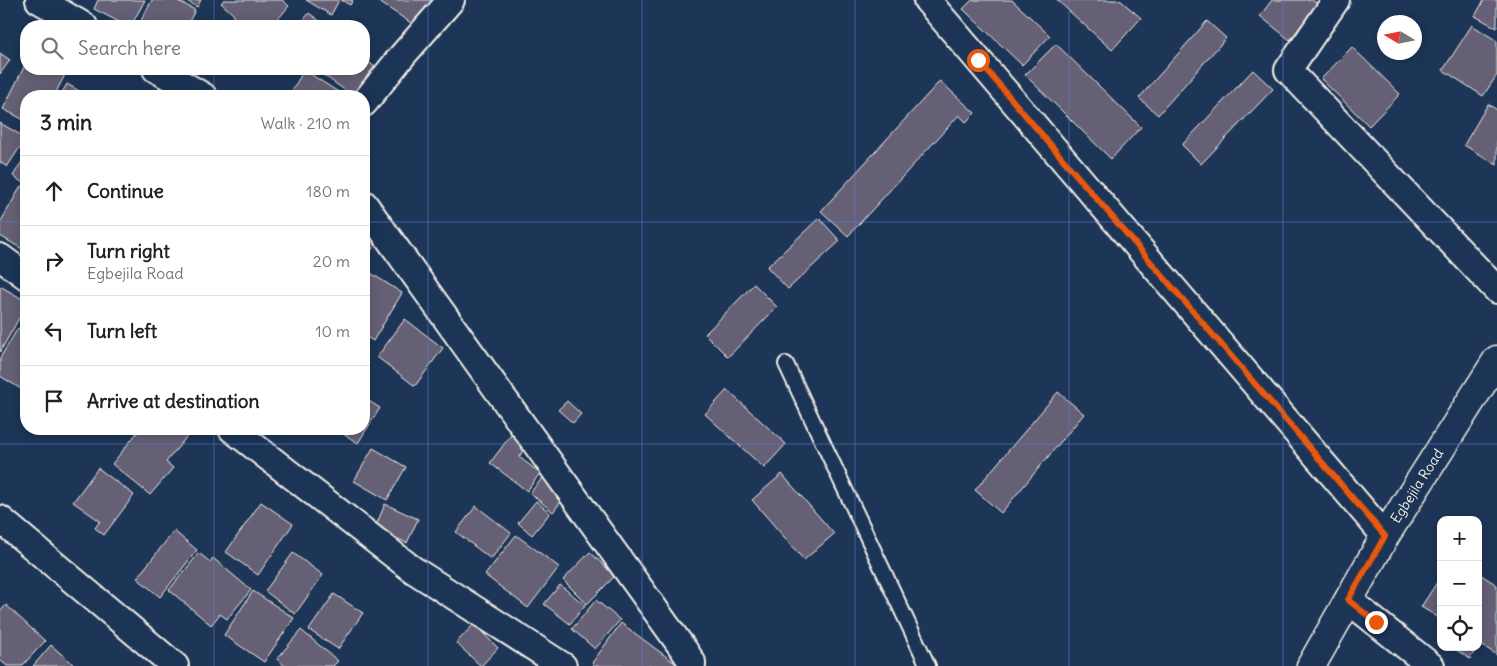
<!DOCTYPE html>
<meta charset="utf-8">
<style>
body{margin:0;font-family:Delius,sans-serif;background:#f2f2f2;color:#202124}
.controls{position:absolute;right:15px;bottom:15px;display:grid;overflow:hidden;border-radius:10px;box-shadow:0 2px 12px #0003}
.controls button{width:45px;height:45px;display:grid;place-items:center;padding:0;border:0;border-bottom:1px solid #e0e0e0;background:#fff;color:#202124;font:25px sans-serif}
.compass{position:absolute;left:1377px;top:15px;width:45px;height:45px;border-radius:50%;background:#fff;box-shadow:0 2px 12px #0003;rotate:280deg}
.stop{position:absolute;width:15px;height:15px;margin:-11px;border:4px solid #ea580c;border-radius:50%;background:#fff}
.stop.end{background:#ea580c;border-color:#fff;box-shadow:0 1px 5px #0008}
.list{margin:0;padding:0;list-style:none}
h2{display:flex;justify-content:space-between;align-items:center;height:65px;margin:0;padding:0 20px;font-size:21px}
h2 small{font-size:16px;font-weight:400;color:#757577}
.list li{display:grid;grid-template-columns:32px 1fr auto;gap:15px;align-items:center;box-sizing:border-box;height:70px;padding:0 20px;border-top:1px solid #e0e0e0}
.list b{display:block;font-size:19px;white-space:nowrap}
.list p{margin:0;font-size:16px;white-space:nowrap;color:#757577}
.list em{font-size:16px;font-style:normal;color:#757577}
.icon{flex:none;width:28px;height:28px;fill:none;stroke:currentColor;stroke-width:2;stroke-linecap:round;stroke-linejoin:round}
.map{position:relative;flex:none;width:1497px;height:666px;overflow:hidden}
.search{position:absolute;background:#fff;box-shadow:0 2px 12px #0003;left:20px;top:20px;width:350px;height:55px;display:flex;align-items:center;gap:12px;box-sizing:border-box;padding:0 18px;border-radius:20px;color:#757577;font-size:19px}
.panel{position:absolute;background:#fff;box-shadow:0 2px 12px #0003;left:20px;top:90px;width:350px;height:345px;border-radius:20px}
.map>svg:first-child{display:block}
</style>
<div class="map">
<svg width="1497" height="666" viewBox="0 0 1497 666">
<rect width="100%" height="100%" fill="#1d3557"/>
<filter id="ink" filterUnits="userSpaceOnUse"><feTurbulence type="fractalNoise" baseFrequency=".02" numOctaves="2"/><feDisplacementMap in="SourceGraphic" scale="10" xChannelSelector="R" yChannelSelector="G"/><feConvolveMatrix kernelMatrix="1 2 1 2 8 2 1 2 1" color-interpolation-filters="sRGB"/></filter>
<g filter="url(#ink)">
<path fill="#656074" stroke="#f4f1e8" d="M 98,0 L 145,0 L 131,26 L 127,26 L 94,9 Z
M 152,0 L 176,0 L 195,10 L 187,26 L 138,26 Z
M 185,0 L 201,0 L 197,7 Z
M 224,0 L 282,0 L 289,6 L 272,26 L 235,26 L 231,23 L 234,15 L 221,3 Z
M 306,0 L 339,0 L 331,15 Z
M 341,0 L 353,0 L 350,5 Z
M 376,0 L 434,0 L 414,25 Z
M 972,0 L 1012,0 L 1050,36 L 1022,65 L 963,9 Z
M 1057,0 L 1120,0 L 1141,18 L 1112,50 Z
M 1272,0 L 1312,0 L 1318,4 L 1290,40 L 1260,16 Z
M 1484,0 L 1497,0 L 1497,28 L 1475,16 Z
M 309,13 L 326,26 L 299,26 Z
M 1207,21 L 1226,38 L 1158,115 L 1139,98 Z
M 1472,25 L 1497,41 L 1497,75 L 1483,96 L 1443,70 Z
M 1056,44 L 1141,127 L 1111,159 L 1025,75 Z
M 1352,47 L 1400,94 L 1369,126 L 1321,79 Z
M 0,53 L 10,60 L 0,74 Z
M 364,59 L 375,67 L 353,96 L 315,69 L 364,69 Z
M 26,63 L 26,69 L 68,69 L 54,96 L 26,96 L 26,121 L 3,109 Z
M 304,70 L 343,95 L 342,96 L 289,96 Z
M 1253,70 L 1273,89 L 1201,164 L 1182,145 Z
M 940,81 L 975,113 L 966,122 L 959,115 L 848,236 L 821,211 Z
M 67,84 L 88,96 L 60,96 Z
M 1488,104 L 1497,110 L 1497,165 L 1464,145 Z
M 0,123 L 26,138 L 7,167 L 0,162 Z
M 26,155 L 26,185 L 13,176 Z
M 21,186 L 26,189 L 26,246 L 24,250 L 0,236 L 0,223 Z
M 819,218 L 840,241 L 788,289 L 767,267 Z
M 364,237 L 375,244 L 364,263 Z
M 366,270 L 402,293 L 373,341 L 364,335 L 364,273 Z
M 754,284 L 777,307 L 728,357 L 705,334 Z
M 0,286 L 26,301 L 26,306 L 0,352 Z
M 405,319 L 443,348 L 415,386 L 377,357 Z
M 25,327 L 26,328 L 26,392 L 0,376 L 0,358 L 18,328 L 23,331 Z
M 727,390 L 786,444 L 764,468 L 705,414 Z
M 1058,392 L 1084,414 L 1001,513 L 975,490 Z
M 364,398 L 380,408 L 358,443 L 335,429 L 364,429 Z
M 567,401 L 581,414 L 573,423 L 558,410 Z
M 140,429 L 193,429 L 166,462 L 173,468 L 150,495 L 112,464 Z
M 511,435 L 526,447 L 519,457 L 540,473 L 527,491 L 490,463 Z
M 373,448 L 406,467 L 387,500 L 354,481 Z
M 98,468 L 134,495 L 104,535 L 95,528 L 100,521 L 73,502 Z
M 782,474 L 834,534 L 804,560 L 752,500 Z
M 544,476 L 567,494 L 553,512 L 530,493 Z
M 536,501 L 550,513 L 532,535 L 518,523 Z
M 261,502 L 293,524 L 258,575 L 226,552 Z
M 385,504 L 418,519 L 407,543 L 375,528 Z
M 476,506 L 511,533 L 491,559 L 456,532 Z
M 174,531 L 197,550 L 160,597 L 137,578 Z
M 516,535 L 559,567 L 528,608 L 485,575 Z
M 590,552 L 615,576 L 587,604 L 563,580 Z
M 199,553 L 210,562 L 213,558 L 251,590 L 227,619 L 220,614 L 211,625 L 169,590 Z
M 293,553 L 323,575 L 295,614 L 265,591 Z
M 1478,573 L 1497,585 L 1497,655 L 1480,644 L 1478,646 Z
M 1441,576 L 1441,619 L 1421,607 Z
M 560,585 L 585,605 L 570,624 L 544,604 Z
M 253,591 L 294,618 L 264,662 L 224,635 Z
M 334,594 L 363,613 L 338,649 L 309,630 Z
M 596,600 L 620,620 L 595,649 L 572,629 Z
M 6,605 L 45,641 L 22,666 L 7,666 L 0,660 L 0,612 Z
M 621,623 L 679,666 L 595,666 L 592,663 Z
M 474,624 L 498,648 L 481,666 L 456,643 Z
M 301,630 L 338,661 L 333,666 L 285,666 L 277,659 Z
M 51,645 L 75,666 L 33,666 Z
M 1452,647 L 1477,647 L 1470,659 Z"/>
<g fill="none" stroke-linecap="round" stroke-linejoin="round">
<defs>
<path id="service" d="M 786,364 L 928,666"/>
<path id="minor" d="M 39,0 L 84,26
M 927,0 L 1385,536
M 1336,0 L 1288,70 L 1497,290
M 156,69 L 203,96
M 364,103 L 402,56 L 451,0
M 364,204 L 684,650 L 692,662 L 692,666
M 0,257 L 26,276
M 232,429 L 412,569 L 563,666
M 0,519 L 175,666
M 1348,600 L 1431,666"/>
<g id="tertiary">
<path id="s1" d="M 1311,666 L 1385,536 L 1497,360"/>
</g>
</defs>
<use href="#service" stroke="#f4f1e8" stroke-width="18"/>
<use href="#minor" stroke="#f4f1e8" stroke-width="30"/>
<use href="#tertiary" stroke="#f4f1e8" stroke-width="31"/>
<use href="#service" stroke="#1d3557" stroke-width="14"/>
<use href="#minor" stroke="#1d3557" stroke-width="26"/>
<use href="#tertiary" stroke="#1d3557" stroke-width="28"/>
</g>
</g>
<g fill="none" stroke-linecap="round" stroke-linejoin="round" filter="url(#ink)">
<path stroke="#ea580c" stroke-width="6" d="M 978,60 L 1385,536 L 1348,600 L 1376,622"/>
</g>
<path fill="none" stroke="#5e7fdd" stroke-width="1" stroke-opacity="0.55" d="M 214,0 L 214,26M 428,0 L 428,666M 642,0 L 642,666M 855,0 L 855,666M 1069,0 L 1069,666M 1283,0 L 1283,666M 214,69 L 214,96M 0,222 L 26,222M 364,222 L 1497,222M 214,429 L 214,666M 0,444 L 1497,444"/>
<g text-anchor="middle" stroke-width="4.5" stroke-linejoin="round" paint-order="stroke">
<g font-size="14" fill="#f4f1e8" stroke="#1d3557">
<text dy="5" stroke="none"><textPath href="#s1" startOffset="209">Egbejila Road</textPath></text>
</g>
</g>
</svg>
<div class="controls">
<button>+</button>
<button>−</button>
<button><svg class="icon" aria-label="locate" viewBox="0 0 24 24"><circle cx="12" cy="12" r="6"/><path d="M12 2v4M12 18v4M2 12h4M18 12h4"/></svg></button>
</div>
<svg class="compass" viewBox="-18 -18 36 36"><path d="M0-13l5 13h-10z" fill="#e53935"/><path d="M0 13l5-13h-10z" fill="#757577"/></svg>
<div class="stop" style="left:978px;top:60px"></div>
<div class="stop end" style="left:1376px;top:622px"></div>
<div class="search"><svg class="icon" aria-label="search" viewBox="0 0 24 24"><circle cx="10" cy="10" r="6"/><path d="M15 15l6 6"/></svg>Search here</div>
<section class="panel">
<h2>3 min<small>Walk · 210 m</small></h2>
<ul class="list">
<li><svg class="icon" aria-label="ahead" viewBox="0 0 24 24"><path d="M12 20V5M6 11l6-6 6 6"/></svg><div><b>Continue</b></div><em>180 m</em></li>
<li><svg class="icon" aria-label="right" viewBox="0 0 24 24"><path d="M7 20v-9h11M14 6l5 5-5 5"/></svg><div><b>Turn right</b><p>Egbejila Road</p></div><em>20 m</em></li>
<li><svg class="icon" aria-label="left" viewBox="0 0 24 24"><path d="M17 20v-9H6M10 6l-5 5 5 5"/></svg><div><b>Turn left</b></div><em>10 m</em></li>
<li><svg class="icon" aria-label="arrive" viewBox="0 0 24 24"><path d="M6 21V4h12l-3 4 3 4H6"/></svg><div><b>Arrive at destination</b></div></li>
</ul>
</section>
</div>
